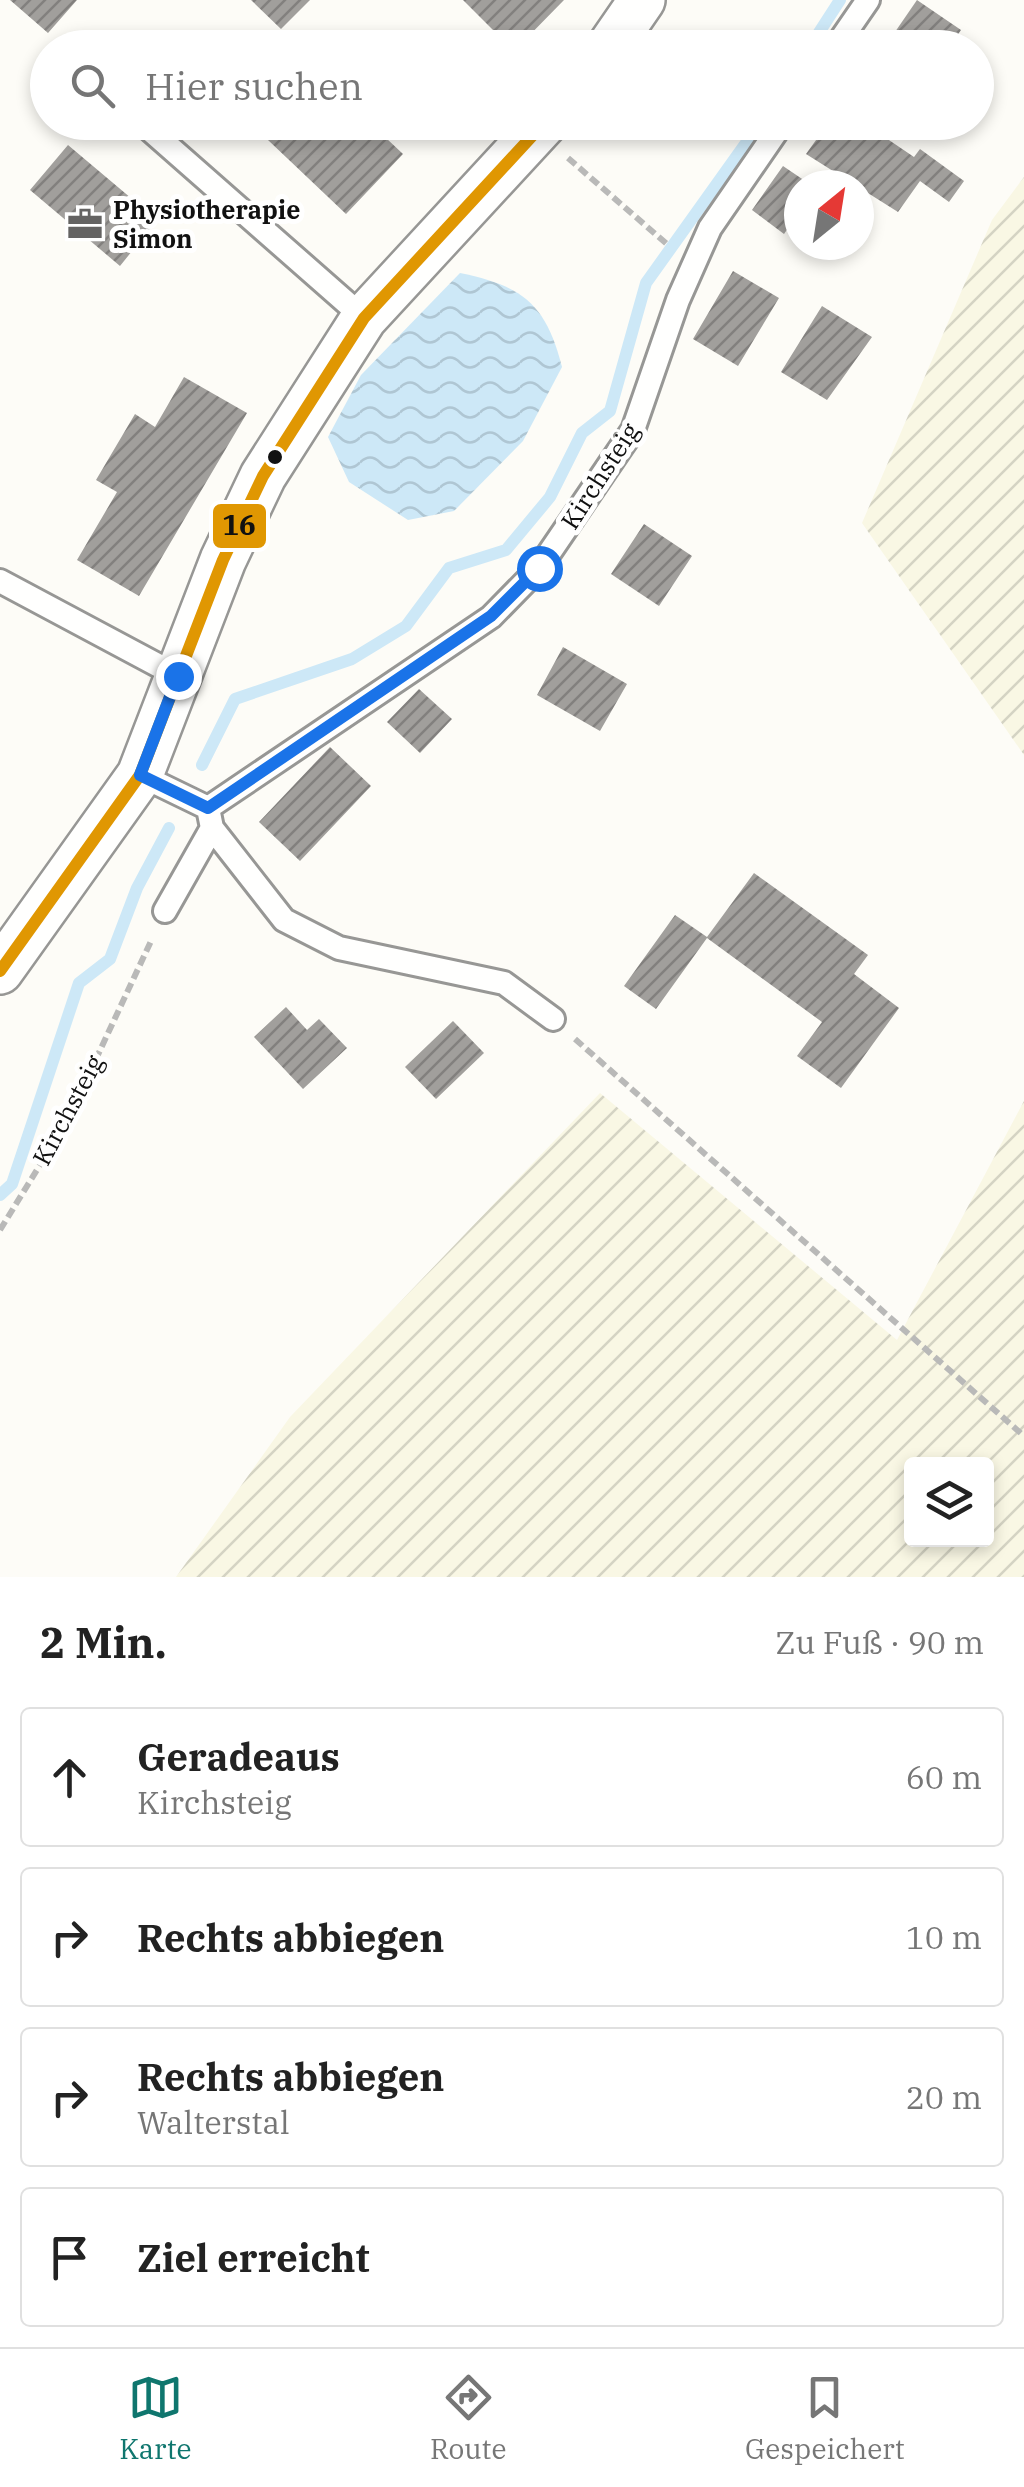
<!DOCTYPE html>
<html lang="de">
<meta charset="utf-8">
<style>
body{margin:0;font-family:"IBM Plex Serif",serif;background:#f2f2f2;color:#222}
.controls{position:absolute;right:30px;bottom:30px;display:grid;overflow:hidden;border-radius:10px;box-shadow:0 5px 15px #0003}
.controls button{width:90px;height:90px;display:grid;place-items:center;padding:0;border:0;border-bottom:2px solid #e0e0e0;background:#fff;color:#222;font:50px sans-serif}
.compass{position:absolute;left:784px;top:170px;width:90px;height:90px;border-radius:50%;background:#fff;box-shadow:0 5px 15px #0003;rotate:30deg}
.stop{position:absolute;width:30px;height:30px;margin:-22px;border:8px solid #1a73e8;border-radius:50%;background:#fff}
.stop.end{background:#1a73e8;border-color:#fff;box-shadow:0 2px 10px #0008}
.list{margin:0;padding:0;list-style:none}
h2{display:flex;justify-content:space-between;align-items:center;height:130px;margin:0;padding:0 40px;font-size:42px}
h2 small{font-size:32px;font-weight:400;color:#767676}
.list li{display:grid;grid-template-columns:65px 1fr auto;gap:30px;align-items:center;box-sizing:border-box;height:140px;margin:0 20px 20px;padding:0 20px;border:2px solid #e0e0e0;border-radius:10px}
.list b{display:block;font-size:38px;white-space:nowrap}
.list p{margin:0;font-size:32px;white-space:nowrap;color:#767676}
.list em{font-size:32px;font-style:normal;color:#767676}
.icon{flex:none;width:55px;height:55px;fill:none;stroke:currentColor;stroke-width:2;stroke-linecap:round;stroke-linejoin:round}
.map{position:relative;flex:none;width:1024px;height:1577px;overflow:hidden}
.search{position:absolute;background:#fff;box-shadow:0 5px 15px #0003;left:30px;right:30px;top:30px;height:110px;display:flex;align-items:center;gap:25px;box-sizing:border-box;padding:0 35px;border-radius:55px;color:#767676;font-size:38px}
.sheet{height:770px;background:#fff}
nav{display:flex;justify-content:space-around;align-items:center;box-sizing:border-box;height:140px;border-top:2px solid #e0e0e0;background:#fff;font-size:28px;color:#767676}
nav a{display:grid;justify-items:center;gap:5px}
nav .on{color:#0f766e}
.map>svg:first-child{display:block}
</style>
<div class="map">
<svg width="1024" height="1577" viewBox="0 0 1024 1577">
<defs>
<pattern id="farmland-furrows" width="10" height="10" patternUnits="userSpaceOnUse" patternTransform="scale(2.5)"><rect width="10" height="10" fill="#f9f7e4"/><path d="M-1 1l2-2M0 10L10 0M9 11l2-2" fill="none" stroke="#d4d3c3"/></pattern>
<pattern id="water-waves" width="16" height="10" patternUnits="userSpaceOnUse" patternTransform="scale(2.5)"><rect width="16" height="10" fill="#cde8f7"/><path d="M0 5q4-4 8 0t8 0" fill="none" stroke="#afc6d3"/></pattern>
<pattern id="building-hatch" width="6" height="6" patternUnits="userSpaceOnUse" patternTransform="scale(2.5)"><rect width="6" height="6" fill="#a19f9c"/><path d="M-1 1l2-2M0 6l6-6M5 7l2-2" fill="none" stroke="#82807e"/></pattern>
</defs>
<rect width="100%" height="100%" fill="#fdfcf7"/>
<path fill="url(#farmland-furrows)" fill-rule="evenodd" d="M 1024,177 L 1024,755 L 862,523 L 992,220 Z
M 600,1093 L 897,1340 L 1024,1101 L 1024,1577 L 176,1577 L 290,1417 ZM 912,1464 L 986,1464 L 986,1540 L 912,1540 Z"/>
<path fill="url(#water-waves)" d="M 460,273 C 523,286 546,304 562,367 L 523,441 L 454,511 L 408,520 L 349,482 L 328,437 L 361,375 Z"/>
<g fill="none" stroke-linecap="round" stroke-linejoin="round">
<path stroke="#cde8f7" stroke-width="12" d="M 809,48 L 840,0
M 202,765 L 235,699 L 352,659 L 406,626 L 449,568 L 506,550 L 550,497 L 582,433 L 610,411 L 646,283 L 761,122
M 0,1195 L 12,1184 L 79,983 L 110,959 L 137,888 L 169,828"/>
</g>
<path fill="url(#building-hatch)" d="M 10,0 L 77,0 L 48,33 Z
M 251,0 L 310,0 L 281,29 Z
M 463,0 L 564,0 L 517,48 L 511,48 Z
M 917,0 L 961,30 L 949,48 L 884,48 Z
M 249,122 L 369,122 L 403,154 L 346,214 Z
M 829,122 L 893,122 L 883,136 L 914,157 L 920,149 L 964,181 L 949,202 L 920,181 L 898,212 L 806,154 Z
M 68,145 L 157,220 L 120,266 L 30,190 Z
M 783,166 L 811,185 L 799,185 L 799,212 L 784,234 L 752,210 Z
M 733,271 L 779,298 L 738,366 L 693,339 Z
M 822,306 L 872,337 L 827,400 L 781,372 Z
M 184,377 L 247,413 L 139,596 L 77,560 L 117,492 L 96,480 L 135,414 L 155,427 Z
M 644,524 L 692,556 L 659,606 L 611,574 Z
M 563,647 L 627,684 L 600,731 L 537,695 Z
M 419,689 L 452,719 L 420,753 L 387,722 Z
M 330,747 L 371,786 L 300,861 L 259,822 Z
M 754,873 L 868,955 L 854,974 L 899,1008 L 841,1088 L 797,1056 L 822,1022 L 707,938 L 656,1009 L 624,986 L 675,915 L 707,937 Z
M 286,1007 L 307,1030 L 319,1019 L 347,1048 L 303,1089 L 254,1037 Z
M 453,1021 L 484,1053 L 436,1099 L 405,1067 Z"/>
<g fill="none" stroke-linecap="round" stroke-linejoin="round">
<defs>
<path id="lane" d="M 835,48 L 868,0
M 141,122 L 364,318
M 0,581 L 178,676
M 140,775 L 208,808
M 208,808 L 491,617 L 539,568 L 633,430 L 678,300 L 710,228 L 783,122
M 208,808 L 212,828 L 284,920 L 339,948 L 504,983 L 553,1019
M 165,911 L 212,828"/>
<path id="street" d="M 609,48 L 642,0
M 0,971 L 140,775 L 223,560 L 263,476 L 364,318 L 545,122"/>
</defs>
<use href="#lane" stroke="#979795" stroke-width="28"/>
<use href="#street" stroke="#979795" stroke-width="50"/>
<path stroke="#b9b9b8" stroke-width="6" stroke-dasharray="10 5" stroke-linecap="butt" d="M 568,158 L 668,245
M 575,1039 L 1024,1436
M 0,1230 L 67,1121 L 152,939"/>
<use href="#lane" stroke="#fffffe" stroke-width="22"/>
<use href="#street" stroke="#fffffe" stroke-width="45"/>
<defs>
<path id="bus-1" d="M 0,971 L 140,775 L 223,560 L 263,476 L 364,318 L 545,122"/>
</defs>
<use href="#bus-1" stroke="#fff" stroke-width="20"/>
<use href="#bus-1" stroke="#e09702" stroke-width="12"/>
</g>
<g fill="none" stroke-linecap="round" stroke-linejoin="round">
<path stroke="#1a73e8" stroke-width="12" d="M 178,676 L 140,775 L 208,808 L 491,616 L 539,568"/>
</g>
<defs>
<symbol id="office-bare" viewBox="-9 -9 18 18"><path d="M-6-3h4V-5.5h4V-3h4V5H-6ZM-1-4.5V-3h2v-1.5ZM-6 0V1H6V0Z" fill="#646362" stroke="#fff" stroke-width="2.5" paint-order="stroke"/></symbol>
</defs>
<g fill-rule="evenodd">
<use href="#office-bare" x="60" y="199" width="50" height="50"/>
</g>
<circle fill="#111" stroke="#fff" stroke-width="4" cx="275" cy="457" r="9"/>
<g text-anchor="middle" stroke-width="10" stroke-linejoin="round" paint-order="stroke">
<g font-size="25" font-weight="bold" fill="#111" stroke="#fff" text-anchor="start">
<text x="113" y="219">Physiotherapie<tspan x="113" dy="29">Simon</tspan></text>
</g>
<g font-size="25" fill="#111" stroke="#fff">
<text transform="translate(600 476) rotate(-57)" y="9">Kirchsteig</text>
<text transform="translate(68 1110) rotate(-62)" y="9">Kirchsteig</text>
</g>
</g>
<rect stroke="#fff" stroke-width="4" x="211" y="502" width="57" height="48" rx="10" fill="#e09702"/>
<g font-size="28" text-anchor="middle" font-weight="bold" fill="#111">
<text x="239" y="535">16</text>
</g>
</svg>
<div class="controls">
<button><svg class="icon" aria-label="layers" viewBox="0 0 24 24"><path d="M12 4l9 5-9 5-9-5zM3 14l9 5 9-5"/></svg></button>
</div>
<svg class="compass" viewBox="-18 -18 36 36"><path d="M0-13l5 13h-10z" fill="#e53935"/><path d="M0 13l5-13h-10z" fill="#767676"/></svg>
<div class="stop" style="left:539px;top:568px"></div>
<div class="stop end" style="left:178px;top:676px"></div>
<div class="search"><svg class="icon" aria-label="search" viewBox="0 0 24 24"><circle cx="10" cy="10" r="6"/><path d="M15 15l6 6"/></svg>Hier suchen</div>
</div>
<section class="sheet">
<h2>2 Min.<small>Zu Fuß · 90 m</small></h2>
<ul class="list">
<li><svg class="icon" aria-label="ahead" viewBox="0 0 24 24"><path d="M12 20V5M6 11l6-6 6 6"/></svg><div><b>Geradeaus</b><p>Kirchsteig</p></div><em>60 m</em></li>
<li><svg class="icon" aria-label="right" viewBox="0 0 24 24"><path d="M7 20v-9h11M14 6l5 5-5 5"/></svg><div><b>Rechts abbiegen</b></div><em>10 m</em></li>
<li><svg class="icon" aria-label="right" viewBox="0 0 24 24"><path d="M7 20v-9h11M14 6l5 5-5 5"/></svg><div><b>Rechts abbiegen</b><p>Walterstal</p></div><em>20 m</em></li>
<li><svg class="icon" aria-label="arrive" viewBox="0 0 24 24"><path d="M6 21V4h12l-3 4 3 4H6"/></svg><div><b>Ziel erreicht</b></div></li>
</ul>
</section>
<nav>
<a class="on"><svg class="icon" aria-label="map" viewBox="0 0 24 24"><path d="M3 6l6-2 6 2 6-2v14l-6 2-6-2-6 2zM9 4v14M15 6v14"/></svg>Karte</a>
<a><svg class="icon" aria-label="directions" viewBox="0 0 24 24"><path d="M12 3l9 9-9 9-9-9zM9 14v-3h6M13 9l2 2-2 2"/></svg>Route</a>
<a><svg class="icon" aria-label="saved" viewBox="0 0 24 24"><path d="M7 4h10v16l-5-4-5 4z"/></svg>Gespeichert</a>
</nav>
